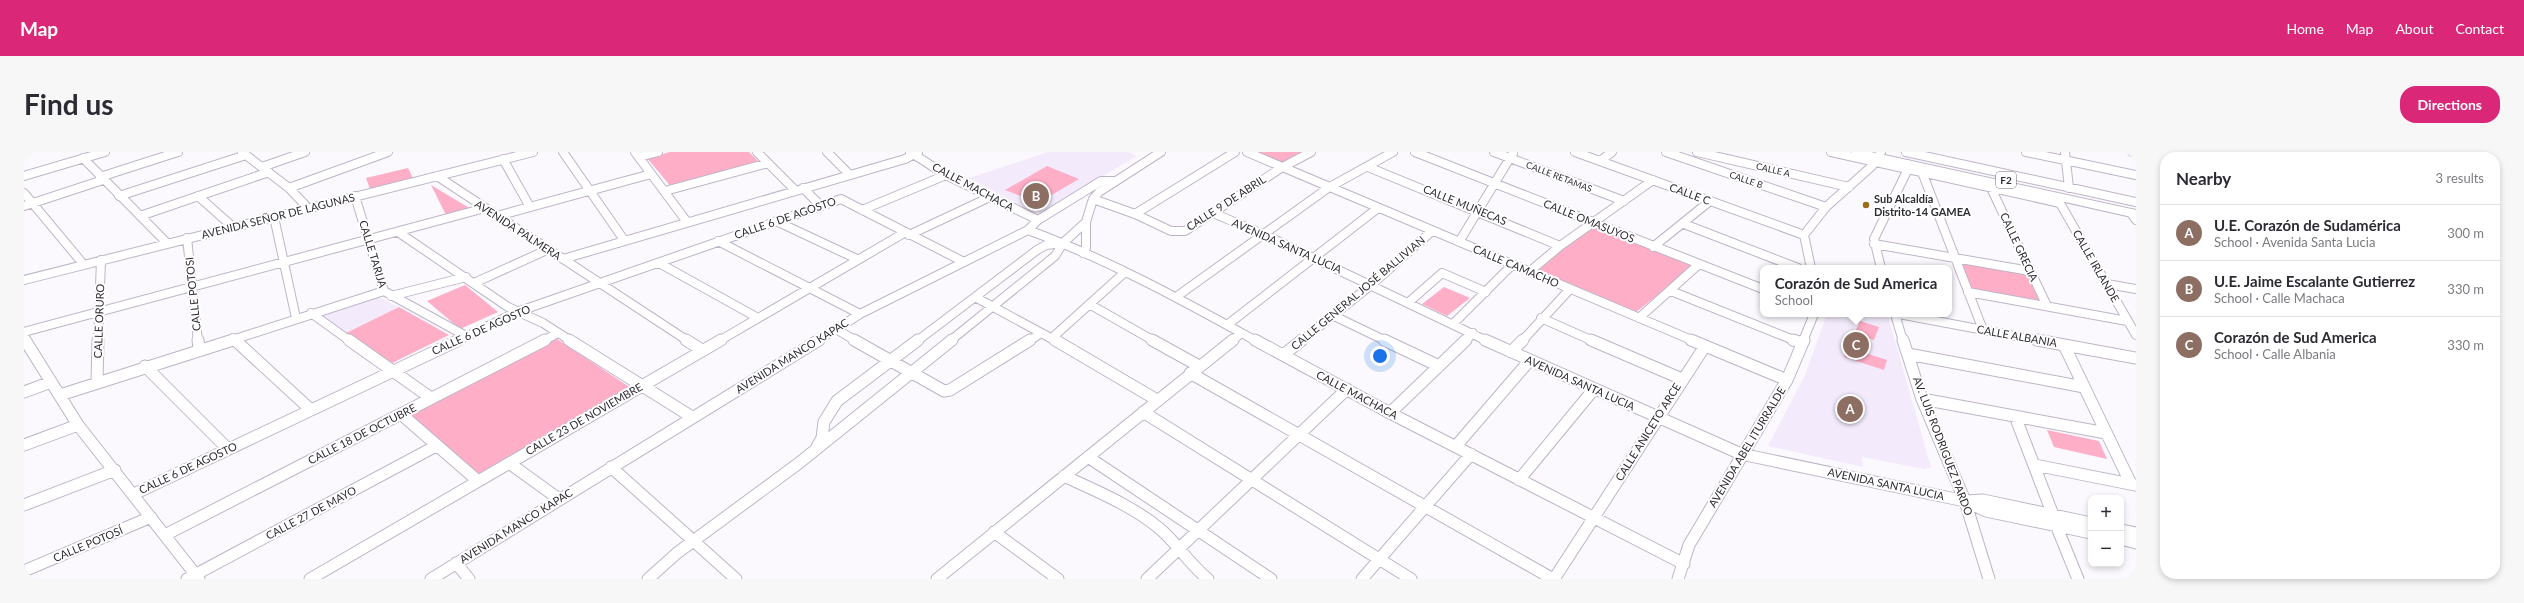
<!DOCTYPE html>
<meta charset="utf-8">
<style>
body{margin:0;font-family:Lato,sans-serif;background:#f7f7f7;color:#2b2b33}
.controls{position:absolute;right:12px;bottom:12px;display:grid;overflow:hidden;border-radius:8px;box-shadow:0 2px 6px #0003}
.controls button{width:36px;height:36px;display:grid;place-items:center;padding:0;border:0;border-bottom:1px solid #e1e1e2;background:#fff;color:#2b2b33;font:20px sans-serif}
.you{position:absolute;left:1356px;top:204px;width:14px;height:14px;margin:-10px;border:3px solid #fff;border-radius:50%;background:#1a73e8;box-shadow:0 0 0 6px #1a73e833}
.badge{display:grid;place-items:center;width:26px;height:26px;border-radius:50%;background:#db2777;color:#fff;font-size:13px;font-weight:700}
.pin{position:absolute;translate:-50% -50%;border:2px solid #fff;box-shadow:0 1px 4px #0006}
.popup{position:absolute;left:1736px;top:113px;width:192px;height:52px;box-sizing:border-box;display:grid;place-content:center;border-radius:8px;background:#fff;filter:drop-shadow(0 1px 3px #0005);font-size:13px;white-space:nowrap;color:#7c7c81}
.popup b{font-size:15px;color:#2b2b33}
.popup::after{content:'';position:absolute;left:50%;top:100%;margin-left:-8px;border:8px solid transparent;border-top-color:#fff}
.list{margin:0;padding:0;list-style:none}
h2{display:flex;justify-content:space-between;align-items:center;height:52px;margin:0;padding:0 16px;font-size:17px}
h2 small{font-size:13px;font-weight:400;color:#7c7c81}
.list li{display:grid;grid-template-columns:26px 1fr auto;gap:12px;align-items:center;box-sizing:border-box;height:56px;padding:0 16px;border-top:1px solid #e1e1e2}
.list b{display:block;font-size:15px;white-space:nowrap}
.list p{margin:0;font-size:13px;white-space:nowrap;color:#7c7c81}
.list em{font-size:13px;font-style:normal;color:#7c7c81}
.map{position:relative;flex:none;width:2112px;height:427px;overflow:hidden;border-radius:16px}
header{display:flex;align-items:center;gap:24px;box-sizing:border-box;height:56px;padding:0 20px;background:#db2777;color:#fff}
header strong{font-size:19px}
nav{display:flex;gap:22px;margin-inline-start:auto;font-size:14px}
.intro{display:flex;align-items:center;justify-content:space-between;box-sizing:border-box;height:96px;padding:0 24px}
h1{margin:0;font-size:28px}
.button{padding:10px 18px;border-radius:16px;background:#db2777;color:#fff;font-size:14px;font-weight:700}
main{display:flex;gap:24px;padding:0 24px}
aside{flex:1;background:#fff;border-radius:16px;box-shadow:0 2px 6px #0003}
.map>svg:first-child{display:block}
</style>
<header>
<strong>Map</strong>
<nav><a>Home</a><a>Map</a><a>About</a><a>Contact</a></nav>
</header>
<div class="intro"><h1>Find us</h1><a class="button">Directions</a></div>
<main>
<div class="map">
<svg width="2112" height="427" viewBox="0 0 2112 427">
<rect width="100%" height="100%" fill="#fbf9fd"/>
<path fill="#f3ebfc" d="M 1024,0 L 1104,0 L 1113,4 L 1016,61 L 1009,61 L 945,26 Z
M 350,143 L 375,155 L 320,182 L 291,160 Z
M 1803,162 L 1860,162 L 1864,164 L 1907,315 L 1900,317 L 1838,305 L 1839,315 L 1744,294 L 1781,223 Z"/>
<path fill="#feaec7" d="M 646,0 L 725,0 L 736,11 L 648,36 L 623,6 Z
M 1228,0 L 1280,0 L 1257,12 Z
M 1023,14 L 1055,27 L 1014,51 L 981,38 Z
M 384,16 L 389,26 L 346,37 L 342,26 Z
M 407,33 L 447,57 L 423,65 Z
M 1570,73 L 1671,113 L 1611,161 L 1509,118 Z
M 1937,110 L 2003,122 L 2016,149 L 1947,138 Z
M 441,133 L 474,160 L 436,177 L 403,149 Z
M 1420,135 L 1446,146 L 1423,164 L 1398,152 Z
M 375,155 L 425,183 L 362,214 L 320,182 Z
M 1836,169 L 1855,175 L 1850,188 L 1830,182 Z
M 530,185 L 607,236 L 454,324 L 384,264 Z
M 1823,195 L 1863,208 L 1860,218 L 1820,205 Z
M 2023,278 L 2075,289 L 2083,307 L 2030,295 Z"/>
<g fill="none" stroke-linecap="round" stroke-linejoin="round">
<defs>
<path id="minor-far1" d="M 218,0 L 265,36 L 284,56
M 539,0 L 600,88
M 611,0 L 663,70
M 733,0 L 771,38
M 803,0 L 825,22
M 886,0 L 922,23 L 1014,68
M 1223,0 L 1670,189
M 1391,0 L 1739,137
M 1470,0 L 1600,49
M 1551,0 L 1780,83
M 1642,0 L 1802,55
M 1673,0 L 1825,35
M 1807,0 L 2036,51
M 1882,0 L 2112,50
M 2002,0 L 2112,23
M 2041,0 L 2045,36
M 2108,0 L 2112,1
M 615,5 L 634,0
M 59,6 L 143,91
M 479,7 L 506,55
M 1576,9 L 1588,0
M 238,15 L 281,0
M 1344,15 L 1536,94
M 1899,16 L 1898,20 L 1959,178
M 0,24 L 81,0
M 413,24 L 664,189
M 76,25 L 154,0
M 265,36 L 364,0
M 779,36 L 796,53
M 1967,36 L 2023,154
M 641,39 L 744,11
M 0,41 L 60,113
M 95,44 L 222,3
M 174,44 L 209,75
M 331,44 L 360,139 L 442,184
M 2033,46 L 2112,183
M 1069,47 L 1111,62 L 1147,79 L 1161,79 L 1257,16 L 1287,0
M 0,54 L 79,28
M 838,58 L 922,23
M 1189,61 L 1239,82 L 1463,189
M 2107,61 L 2112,68
M 1111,62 L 1211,0
M 116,64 L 245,20
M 473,64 L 627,22
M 250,65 L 272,166
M 752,69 L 833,107
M 1660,72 L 1774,116
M 1004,78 C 1083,107 1158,148 1232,189
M 374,80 L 484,155 L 519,171 L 547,189
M 885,83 L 966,45
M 163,86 L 174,189
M 694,89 L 836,162
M 1435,90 L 1489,1
M 1039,91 L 1062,70 L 1069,47 L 1075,40 L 1137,0
M 1850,92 L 2006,119
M 1629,95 L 1686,49
M 1059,101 L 1062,96 L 1062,70
M 539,107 L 881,7 L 894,0
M 635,111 L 734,166
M 1787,116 L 1780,83 L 1802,55 L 1848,14 L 1857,0
M 1857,116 L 1850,87 L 1882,21 L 1883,12
M 1505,120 L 1536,94 L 1629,28
M 0,128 L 509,0
M 450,131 L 525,97
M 2083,132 L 2112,137
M 1647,139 L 1772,189
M 1944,140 L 2103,169
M 367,144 L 442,125
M 951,145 L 1032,189
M 1152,145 L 1304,36 L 1369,0
M 1385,150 L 1418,121 L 1462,140
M 1067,153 L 1130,189
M 287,161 L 326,189
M 1871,162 L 1879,189
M 1875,162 L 2018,189
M 1308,163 L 1362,189
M 1517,166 L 1569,189
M 1615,166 L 1674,113
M 1430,171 L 1488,113
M 1203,173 L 1354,56
M 812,177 L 832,189
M 0,180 L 461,56
M 0,186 L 2,189
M 209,186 L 212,189
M 1028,186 L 1100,121
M 74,189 L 77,108
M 205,189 L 360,139
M 433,189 L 493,160 L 817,47 L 940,110
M 519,189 L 534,181
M 695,189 L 880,81
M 793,189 L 836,162 L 1004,78 L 1014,68 L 1077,29 L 1089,29
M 893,189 L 1013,98 L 1022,93 L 1039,91 L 1031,104 L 926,189
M 1005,189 L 1017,181
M 1208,189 L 1217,181
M 1277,189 L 1347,133 L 1408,79
M 1441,189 L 1449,181
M 1498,189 L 1546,137
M 1779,189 L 1790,162"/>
<path id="minor" d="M 1,188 L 54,273 L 175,427
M 174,188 L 175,197
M 211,188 L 287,258
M 325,188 L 407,246
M 545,188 L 668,265
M 662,188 L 678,198
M 830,188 L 920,239 L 926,238 L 1006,188
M 1031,188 L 1133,248
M 1128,188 L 1175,214
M 1231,188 L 1366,261 L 1660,412
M 1360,188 L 1415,214
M 1461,188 L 1717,302 L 1941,349 L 1962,359 L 2067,381
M 1567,188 L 1658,227
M 1667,188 L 1763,228
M 1769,188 L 1778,191
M 1879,188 L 1898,247 L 1941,349 L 1965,427
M 2013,188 L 2112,206
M 2040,193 L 2107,332
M 1487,200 L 1499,188
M 1884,202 L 2060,235
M 1259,203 L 1278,188
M 121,214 L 204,297
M 1166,221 L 1529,427
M 73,229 L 74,188
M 0,240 L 27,230
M 36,243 L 209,188
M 1898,247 L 2082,281
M 1119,260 L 1387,427
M 1366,261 L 1442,188
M 377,262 L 454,329
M 1991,264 L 2029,363
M 0,293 L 54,273
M 1432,294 L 1506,208
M 793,295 L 798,286 L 800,270 L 813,249 L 894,188
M 1064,305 L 1247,427
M 485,311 L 535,347
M 2011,313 L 2111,333
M 587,315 L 712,427
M 1040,324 C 1072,339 1107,353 1135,376 C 1153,391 1165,412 1184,427
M 1495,328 L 1570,237
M 110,342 L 435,188
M 1943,349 L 1959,348 L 2067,371
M 0,353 L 91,318
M 2032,373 L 2054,427
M 2097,378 L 2112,381
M 970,380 L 1034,427
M 141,383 L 521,188
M 2097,387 L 2112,391
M 432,411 L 445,427
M 0,419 L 127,365
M 163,427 L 412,294
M 286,427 L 697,188
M 407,427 L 795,188
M 624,427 L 653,401 L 775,311 L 928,188
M 913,427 L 1209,188
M 1123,427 L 1323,237
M 1338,427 L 1447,302
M 1530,427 L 1681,194
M 1654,427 L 1665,393 L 1763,228 L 1780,188"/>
<path id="highway" d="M 1827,0 L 1847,0 L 2112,58 L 2112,66 L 1832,3 Z"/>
</defs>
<use href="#minor-far1" stroke="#beb4c8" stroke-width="10"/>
<use href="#minor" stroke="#beb4c8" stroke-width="13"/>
<use href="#highway" stroke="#beb4c8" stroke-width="2"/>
<use href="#minor-far1" stroke="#fff" stroke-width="8"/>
<use href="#minor" stroke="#fff" stroke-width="11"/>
<use href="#highway" fill="#fff" fill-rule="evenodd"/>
</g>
<circle fill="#9a6c1d" stroke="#fff" stroke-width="1.5" cx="1842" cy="53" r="4"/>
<g text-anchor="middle" stroke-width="4" stroke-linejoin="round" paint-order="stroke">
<g font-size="9" fill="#2f2c33" stroke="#fff">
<text transform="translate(1749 18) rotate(13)" y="3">CALLE A</text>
<text transform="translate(1535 25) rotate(21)" y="3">CALLE RETAMAS</text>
<text transform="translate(1722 28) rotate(19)" y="3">CALLE B</text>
</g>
<rect fill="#fff" stroke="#6d6b70" stroke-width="1" x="1972" y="20" width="20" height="16" rx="3"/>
<g font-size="10" font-weight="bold" fill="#2f2c33">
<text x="1982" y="32">F2</text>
</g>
<g font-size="11" fill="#2f2c33" stroke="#fff">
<text transform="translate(949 35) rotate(28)" y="4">CALLE MACHACA</text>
<text transform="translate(1666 42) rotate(20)" y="4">CALLE C</text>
<text transform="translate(1202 51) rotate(-33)" y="4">CALLE 9 DE ABRIL</text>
<text transform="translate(1441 53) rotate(22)" y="4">CALLE MUÑECAS</text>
<text transform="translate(254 64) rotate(-14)" y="4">AVENIDA SEÑOR DE LAGUNAS</text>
<text transform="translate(761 66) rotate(-19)" y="4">CALLE 6 DE AGOSTO</text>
<text transform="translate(1565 69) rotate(22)" y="4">CALLE OMASUYOS</text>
<text transform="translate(494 78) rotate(33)" y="4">AVENIDA PALMERA</text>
<text transform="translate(1263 94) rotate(24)" y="4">AVENIDA SANTA LUCIA</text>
<text transform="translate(1995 95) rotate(65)" y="4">CALLE GRECIA</text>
<text transform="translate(349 102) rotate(73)" y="4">CALLE TARIJA</text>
<text transform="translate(1492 114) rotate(23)" y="4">CALLE CAMACHO</text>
<text transform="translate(2072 114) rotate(60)" y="4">CALLE IRLANDE</text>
<text transform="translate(1334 141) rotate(-40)" y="4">CALLE GENERAL JOSÉ BALLIVIAN</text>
<text transform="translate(169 142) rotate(-96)" y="4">CALLE POTOSI</text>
<text transform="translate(75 169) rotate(-88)" y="4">CALLE ORURO</text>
<text transform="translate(457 178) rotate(-24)" y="4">CALLE 6 DE AGOSTO</text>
<text transform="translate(1993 184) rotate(10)" y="4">CALLE ALBANIA</text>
<text transform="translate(768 204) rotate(-32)" y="4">AVENIDA MANCO KAPAC</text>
<text transform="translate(1556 231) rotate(24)" y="4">AVENIDA SANTA LUCIA</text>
<text transform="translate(1333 243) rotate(28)" y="4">CALLE MACHACA</text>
<text transform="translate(560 267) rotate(-30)" y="4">CALLE 23 DE NOVIEMBRE</text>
<text transform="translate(1624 280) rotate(-58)" y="4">CALLE ANICETO ARCE</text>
<text transform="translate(338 282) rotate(-27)" y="4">CALLE 18 DE OCTUBRE</text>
<text transform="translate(1919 294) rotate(69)" y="4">AV. LUIS RODRIGUEZ PARDO</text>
<text transform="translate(1723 295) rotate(-59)" y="4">AVENIDA ABEL ITURRALDE</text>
<text transform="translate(164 316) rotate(-25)" y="4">CALLE 6 DE AGOSTO</text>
<text transform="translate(1862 332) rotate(12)" y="4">AVENIDA SANTA LUCIA</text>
<text transform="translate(287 361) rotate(-28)" y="4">CALLE 27 DE MAYO</text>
<text transform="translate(492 374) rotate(-32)" y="4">AVENIDA MANCO KAPAC</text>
<text transform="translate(64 392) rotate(-23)" y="4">CALLE POTOSÍ</text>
</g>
<g font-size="11" font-weight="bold" fill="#2f2c33" stroke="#fff" text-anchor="start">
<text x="1850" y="51">Sub Alcaldía<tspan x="1850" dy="13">Distrito-14 GAMEA</tspan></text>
</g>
</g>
</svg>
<div class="controls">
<button>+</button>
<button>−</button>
</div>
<div class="you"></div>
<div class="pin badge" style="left:1826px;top:257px;background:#8d6e63">A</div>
<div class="pin badge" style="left:1012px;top:44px;background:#8d6e63">B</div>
<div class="pin badge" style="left:1832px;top:193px;background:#8d6e63">C</div>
<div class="popup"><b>Corazón de Sud America</b>School</div>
</div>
<aside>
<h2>Nearby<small>3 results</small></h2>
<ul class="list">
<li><span class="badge" style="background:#8d6e63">A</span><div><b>U.E. Corazón de Sudamérica</b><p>School · Avenida Santa Lucia</p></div><em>300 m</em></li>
<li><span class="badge" style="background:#8d6e63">B</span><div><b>U.E. Jaime Escalante Gutierrez</b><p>School · Calle Machaca</p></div><em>330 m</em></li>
<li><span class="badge" style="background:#8d6e63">C</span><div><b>Corazón de Sud America</b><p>School · Calle Albania</p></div><em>330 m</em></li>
</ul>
</aside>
</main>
